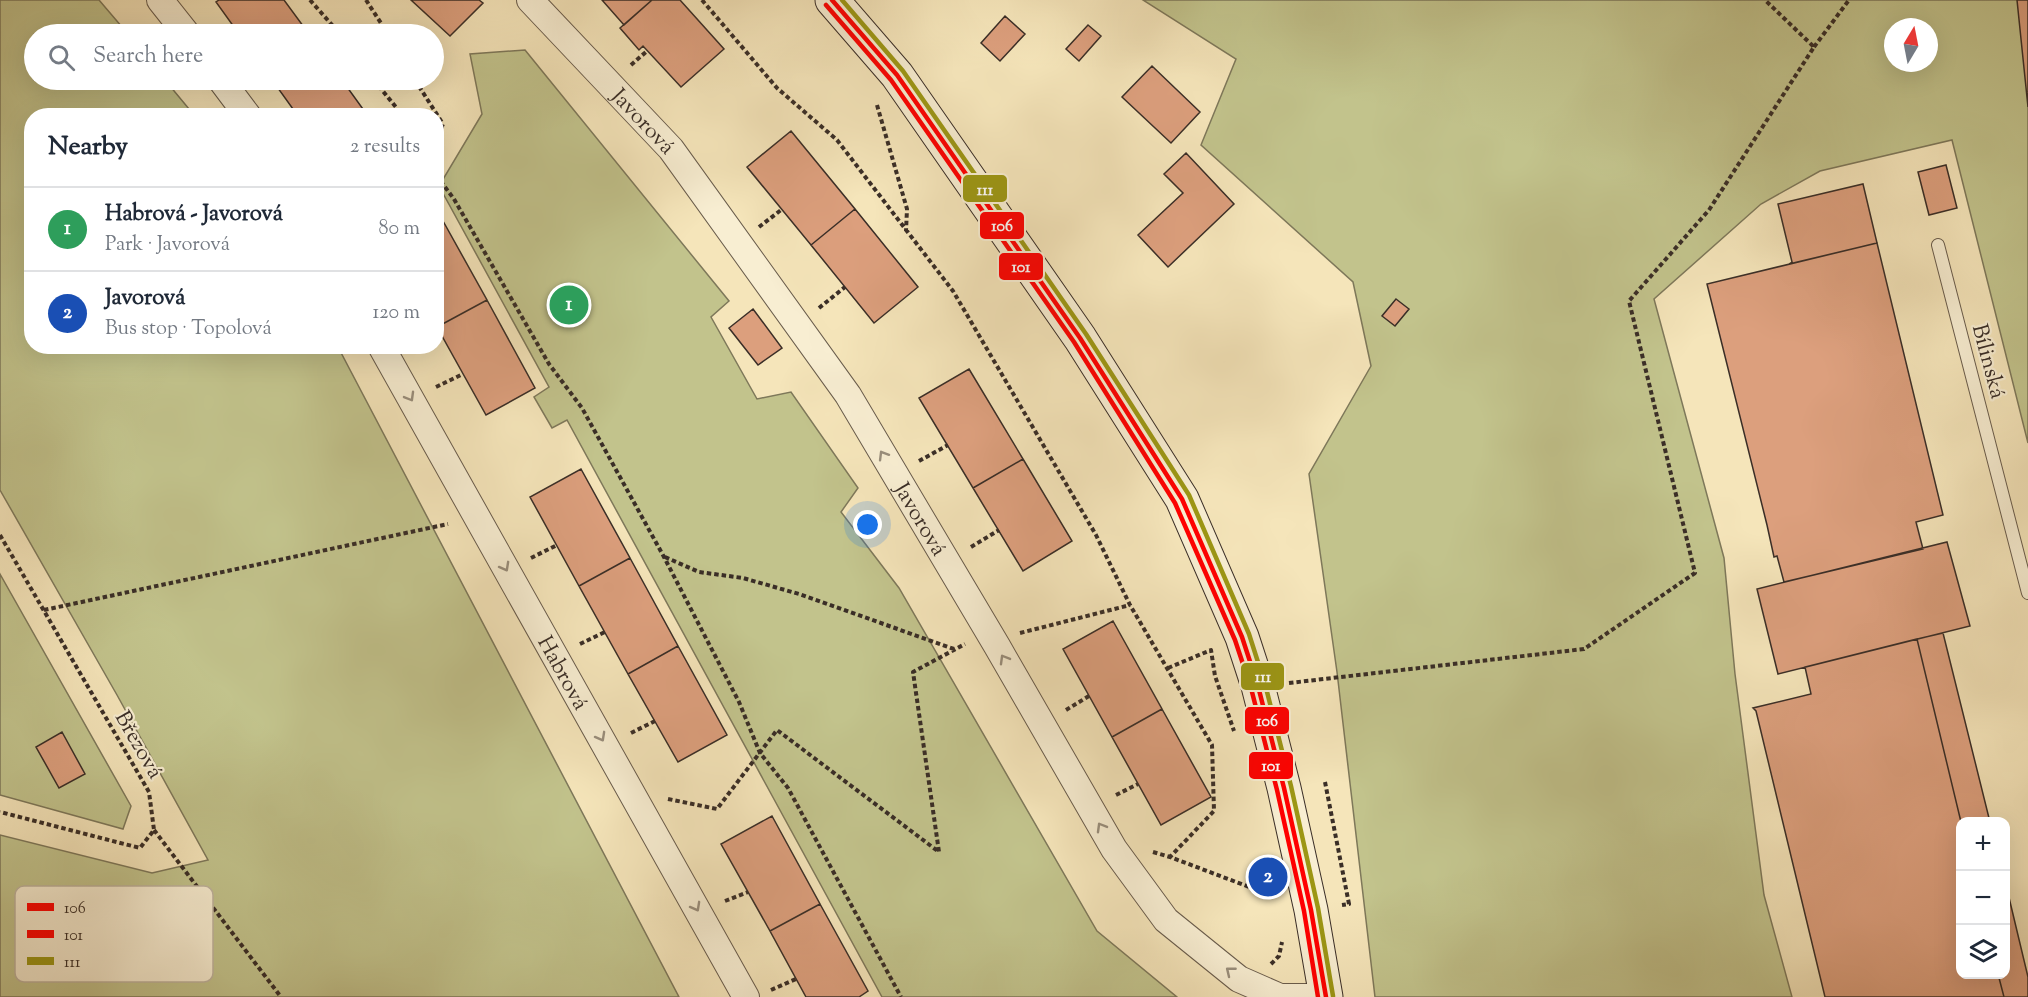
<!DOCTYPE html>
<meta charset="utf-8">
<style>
body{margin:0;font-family:"Sorts Mill Goudy",serif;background:#f2f2f3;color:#1f2937}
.controls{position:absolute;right:18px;bottom:18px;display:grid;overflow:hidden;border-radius:12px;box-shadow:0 6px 24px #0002}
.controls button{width:54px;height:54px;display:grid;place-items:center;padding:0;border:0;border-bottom:2px solid #e0e1e3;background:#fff;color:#1f2937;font:30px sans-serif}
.compass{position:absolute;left:1884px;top:18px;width:54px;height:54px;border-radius:50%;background:#fff;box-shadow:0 6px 24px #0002;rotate:10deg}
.you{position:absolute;left:868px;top:525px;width:21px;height:21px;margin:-15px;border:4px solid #fff;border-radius:50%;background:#1a73e8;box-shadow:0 0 0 9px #1a73e833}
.badge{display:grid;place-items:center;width:39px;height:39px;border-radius:50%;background:#2563eb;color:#fff;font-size:20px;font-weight:700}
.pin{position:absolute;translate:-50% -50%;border:3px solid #fff;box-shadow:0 2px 6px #0006}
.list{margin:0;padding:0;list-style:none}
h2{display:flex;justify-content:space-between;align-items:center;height:78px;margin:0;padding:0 24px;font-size:26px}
h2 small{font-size:20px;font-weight:400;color:#747a83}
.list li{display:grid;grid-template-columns:39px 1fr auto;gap:18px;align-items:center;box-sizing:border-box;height:84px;padding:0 24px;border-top:2px solid #e0e1e3}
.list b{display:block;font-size:22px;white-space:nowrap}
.list p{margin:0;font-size:20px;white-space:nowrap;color:#747a83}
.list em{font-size:20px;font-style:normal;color:#747a83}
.icon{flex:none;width:33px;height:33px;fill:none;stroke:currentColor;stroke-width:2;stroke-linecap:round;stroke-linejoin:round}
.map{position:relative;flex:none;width:2028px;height:997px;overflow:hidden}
.search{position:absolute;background:#fff;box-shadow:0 6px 24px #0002;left:24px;top:24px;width:420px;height:66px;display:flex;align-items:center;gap:15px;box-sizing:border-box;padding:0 21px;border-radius:33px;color:#747a83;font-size:22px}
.panel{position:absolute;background:#fff;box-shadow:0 6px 24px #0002;left:24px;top:108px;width:420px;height:246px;border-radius:24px}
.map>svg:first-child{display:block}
</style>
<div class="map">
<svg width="2028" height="997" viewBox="0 0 2028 997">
<rect width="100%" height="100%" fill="#f5e5ba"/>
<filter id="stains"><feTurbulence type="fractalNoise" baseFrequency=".00333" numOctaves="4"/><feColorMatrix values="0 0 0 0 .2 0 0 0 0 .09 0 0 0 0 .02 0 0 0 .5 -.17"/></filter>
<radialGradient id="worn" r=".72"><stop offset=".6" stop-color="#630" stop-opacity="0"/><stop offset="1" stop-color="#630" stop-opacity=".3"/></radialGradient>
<path fill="#c2c38c" stroke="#7e785a" stroke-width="1.5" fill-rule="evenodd" d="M 0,0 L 99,0 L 128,34 L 34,34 L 34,80 L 165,80 L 194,115 L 32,116 L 32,346 L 338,347 L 679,997 L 0,997 L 0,835 L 152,873 L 208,860 L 117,695 L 0,490 Z
M 1143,0 L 2028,0 L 2028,443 L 1952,140 L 1820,171 L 1761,204 L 1654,299 L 1724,558 L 1735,674 L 1764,895 L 1792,997 L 1375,997 L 1337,672 L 1309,474 L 1371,366 L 1353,282 L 1201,145 L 1236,59 ZM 1893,27 L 1929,27 L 1929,63 L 1893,63 Z
M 525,50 L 729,301 L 711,317 L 757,399 L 791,392 L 858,488 L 841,512 L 899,588 L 1097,931 L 1177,997 L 882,997 L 567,420 L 552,428 L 534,397 L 549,387 L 439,186 L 482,114 L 470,54 Z
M 0,574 L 131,806 L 123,829 L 0,795 Z"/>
<path fill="#dc9f7d" stroke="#3a2e27" stroke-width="1.5" d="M 219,0 L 284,0 L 309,34 L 239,34 L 216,2 Z
M 411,0 L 479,0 L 483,3 L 450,36 Z
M 602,0 L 652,0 L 624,25 Z
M 652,0 L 680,0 L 724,49 L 681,87 L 643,46 L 639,50 L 620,28 Z
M 2017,0 L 2028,0 L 2028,107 Z
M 1005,16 L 1025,34 L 1000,61 L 981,43 Z
M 1088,25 L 1101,36 L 1079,61 L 1066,49 Z
M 1152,66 L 1200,112 L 1171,143 L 1122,97 Z
M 281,80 L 342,80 L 368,116 L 298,116 L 275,84 Z
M 791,131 L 855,209 L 811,245 L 747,167 Z
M 1186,153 L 1234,204 L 1168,267 L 1138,235 L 1183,193 L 1164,174 Z
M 1946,165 L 1957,208 L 1929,215 L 1918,172 Z
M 1863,184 L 1877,243 L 1789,264 L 1792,262 L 1778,204 Z
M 855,209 L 918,287 L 874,323 L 811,245 Z
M 438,212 L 487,300 L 437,327 L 436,213 Z
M 1877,243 L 1943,515 L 1916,522 L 1923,549 L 1784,582 L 1777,556 L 1774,557 L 1767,525 L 1707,284 Z
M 1396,299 L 1409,309 L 1395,326 L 1382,316 Z
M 487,300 L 535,388 L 486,415 L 437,327 Z
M 753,309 L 782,348 L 758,365 L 729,328 Z
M 969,369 L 1023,459 L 973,488 L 919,398 Z
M 1023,459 L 1072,541 L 1023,571 L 973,488 Z
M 581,469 L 630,558 L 579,586 L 530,497 Z
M 1947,542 L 1970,626 L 1778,674 L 1757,589 Z
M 630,558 L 678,646 L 628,674 L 579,586 Z
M 1113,621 L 1162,709 L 1112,737 L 1063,649 Z
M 1943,633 L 1990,822 L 1961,822 L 1917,639 Z
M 1917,639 L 1961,822 L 1960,974 L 1998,974 L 2004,997 L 1825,997 L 1756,711 L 1753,708 L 1811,694 L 1805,667 Z
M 678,646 L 727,735 L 678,762 L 628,674 Z
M 1162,709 L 1211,797 L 1161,825 L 1112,737 Z
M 62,732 L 85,774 L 59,788 L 36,747 Z
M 772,816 L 820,904 L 770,931 L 721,844 Z
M 2006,885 L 2028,977 L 2028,997 L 2004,997 L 1998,974 L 2006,974 Z
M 820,904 L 868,991 L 859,997 L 806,997 L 770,931 Z"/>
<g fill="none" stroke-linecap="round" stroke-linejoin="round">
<defs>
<path id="lane" d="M 1938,245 L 2028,593"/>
<g id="street">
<path d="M 160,0 L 187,34"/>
<path id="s1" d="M 530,0 L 671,149 L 848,395 L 997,646 L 1114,849 L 1166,920 L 1239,979 L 1280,997 L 1324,997"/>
<path d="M 221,80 L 248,116"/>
<path id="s2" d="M 381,346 L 746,997"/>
</g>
<path id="secondary" d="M 832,0 L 897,75 L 1080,338 L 1182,499 L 1242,637 L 1258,686 L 1284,788 L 1311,910 L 1326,997"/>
</defs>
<use href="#lane" stroke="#695c4c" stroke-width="14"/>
<use href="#street" stroke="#695c4c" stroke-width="28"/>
<use href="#secondary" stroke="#3a2e27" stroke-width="35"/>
<path stroke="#3a2e27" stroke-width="4" stroke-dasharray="4.5 3" stroke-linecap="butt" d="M 310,0 L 340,34
M 366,0 L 388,34
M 702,0 L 777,88 L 837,140 L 953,291 L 1096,535 L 1130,605 L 1212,745 L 1214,811 L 1170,857
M 1814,47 L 1849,0
M 631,65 L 647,51
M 374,80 L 403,116
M 415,80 L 443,124 L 436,141
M 877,105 L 907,209 L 906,231
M 436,175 L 454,199 L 549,364 L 582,408 L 664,557 L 739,702 L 760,753 L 788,788 L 901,997
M 759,227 L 781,210
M 819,308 L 845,287
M 436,387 L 463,374
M 919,461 L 948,445
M 0,535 L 149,792 L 154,830 L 140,848 L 0,812
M 971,547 L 999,530
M 665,557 L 699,572 L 743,578 L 799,594 L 954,649
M 531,558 L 557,545
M 44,610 L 448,524
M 1020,633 L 1130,605
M 580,644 L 605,632
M 1168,668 L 1211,650 L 1215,676 L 1234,731
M 1289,683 L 1584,649 L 1695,573 L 1629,301 L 1709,210 L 1814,47 L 1765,0
M 1066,710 L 1089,696
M 631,733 L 655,721
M 1325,782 L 1349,904 L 1342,905
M 1116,795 L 1138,784
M 668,799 L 717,809 L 777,730 L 939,852 L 913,672 L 965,644
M 154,830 L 281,997
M 1153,852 L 1170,857 L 1252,888 L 1259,882 L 1268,866
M 725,901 L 748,892
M 1271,964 L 1279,956 L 1282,942
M 771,990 L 796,979"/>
<use href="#lane" stroke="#f8eed2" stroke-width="12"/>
<use href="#street" stroke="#f8eed2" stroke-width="26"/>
<use href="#secondary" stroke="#f8eed2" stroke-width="33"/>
<defs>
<path id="bus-1" d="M 832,0 L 897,75 L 1080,338 L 1182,499 L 1242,637 L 1258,686 L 1284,788 L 1311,910 L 1326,997"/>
<path id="bus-2" d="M 826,5 L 891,80 L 1074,342 L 1175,503 L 1235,640 L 1251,688 L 1277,790 L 1304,911 L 1318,997"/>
<path id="bus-3" d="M 842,0 L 903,71 L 1086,334 L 1189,495 L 1249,634 L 1265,684 L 1291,786 L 1318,908 L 1333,996"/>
</defs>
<use href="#bus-1" stroke="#f8eed2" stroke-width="9"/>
<use href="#bus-2" stroke="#f8eed2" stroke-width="9"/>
<use href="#bus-3" stroke="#f8eed2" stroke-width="9"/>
<use href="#bus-1" stroke="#f00" stroke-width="4.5"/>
<use href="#bus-2" stroke="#f00" stroke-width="4.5"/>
<use href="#bus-3" stroke="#9c9614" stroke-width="4.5"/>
</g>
<defs><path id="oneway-chevron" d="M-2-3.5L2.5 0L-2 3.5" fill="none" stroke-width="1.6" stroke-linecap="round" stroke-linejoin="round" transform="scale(1.5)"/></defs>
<g stroke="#998e7c">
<use href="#oneway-chevron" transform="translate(410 397) rotate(60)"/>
<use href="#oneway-chevron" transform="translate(883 455) rotate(-121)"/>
<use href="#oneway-chevron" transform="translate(505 567) rotate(61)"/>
<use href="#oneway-chevron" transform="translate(1004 659) rotate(-120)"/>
<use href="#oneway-chevron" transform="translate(601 737) rotate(61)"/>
<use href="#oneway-chevron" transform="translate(1101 827) rotate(-120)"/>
<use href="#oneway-chevron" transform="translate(696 907) rotate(61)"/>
<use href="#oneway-chevron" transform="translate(1230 971) rotate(-141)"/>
</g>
<g text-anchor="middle" stroke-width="4.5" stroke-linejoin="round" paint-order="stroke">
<g font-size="22" fill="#3a2e27" stroke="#f8eed2">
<text dy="8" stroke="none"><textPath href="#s1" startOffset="166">Javorová</textPath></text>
<text transform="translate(1990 361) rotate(75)" y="8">Bílinská</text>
<text dy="8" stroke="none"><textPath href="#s1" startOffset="652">Javorová</textPath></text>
<text dy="8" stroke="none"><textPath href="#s2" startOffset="374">Habrová</textPath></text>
<text transform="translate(140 744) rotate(60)" y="8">Březová</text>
</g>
</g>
<rect x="15" y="886" width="198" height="96" rx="9" fill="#f8eed2" stroke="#bfb49f" stroke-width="1.5"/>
<rect x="27" y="903" width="27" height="8" fill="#f00"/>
<rect x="27" y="930" width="27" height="8" fill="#f00"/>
<rect x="27" y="957" width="27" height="8" fill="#9c9614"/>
<g font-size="16" fill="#3a2e27">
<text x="64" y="913">106</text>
<text x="64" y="940">101</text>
<text x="64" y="967">111</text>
</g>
<g stroke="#f8eed2" stroke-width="2">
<rect x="962" y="174" width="46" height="29" rx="6" fill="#9c9614"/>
<rect x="979" y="211" width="46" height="29" rx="6" fill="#f00"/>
<rect x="998" y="252" width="46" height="29" rx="6" fill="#f00"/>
<rect x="1240" y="662" width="45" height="29" rx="6" fill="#9c9614"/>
<rect x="1244" y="706" width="46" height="29" rx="6" fill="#f00"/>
<rect x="1248" y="751" width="46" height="29" rx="6" fill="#f00"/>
</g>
<g font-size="16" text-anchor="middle" font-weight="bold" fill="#fff">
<text x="985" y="195">111</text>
<text x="1002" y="231">106</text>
<text x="1021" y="272">101</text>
<text x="1263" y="682">111</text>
<text x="1267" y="726">106</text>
<text x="1271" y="771">101</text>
</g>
<rect width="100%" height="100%" filter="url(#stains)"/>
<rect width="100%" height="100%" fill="url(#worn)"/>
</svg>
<div class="controls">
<button>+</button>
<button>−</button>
<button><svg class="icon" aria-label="layers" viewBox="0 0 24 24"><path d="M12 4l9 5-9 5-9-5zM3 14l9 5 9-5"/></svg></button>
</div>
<svg class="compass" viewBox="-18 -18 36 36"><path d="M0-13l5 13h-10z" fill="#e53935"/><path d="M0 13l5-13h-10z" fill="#747a83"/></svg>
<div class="you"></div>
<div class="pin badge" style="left:569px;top:305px;background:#2e9e5b">1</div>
<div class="pin badge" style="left:1268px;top:877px;background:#1a4fb4">2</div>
<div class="search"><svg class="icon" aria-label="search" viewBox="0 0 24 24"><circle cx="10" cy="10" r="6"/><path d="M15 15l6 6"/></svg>Search here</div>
<section class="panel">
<h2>Nearby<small>2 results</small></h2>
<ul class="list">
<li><span class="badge" style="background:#2e9e5b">1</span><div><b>Habrová - Javorová</b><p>Park · Javorová</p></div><em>80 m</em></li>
<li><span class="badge" style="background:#1a4fb4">2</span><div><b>Javorová</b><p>Bus stop · Topolová</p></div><em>120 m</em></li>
</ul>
</section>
</div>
